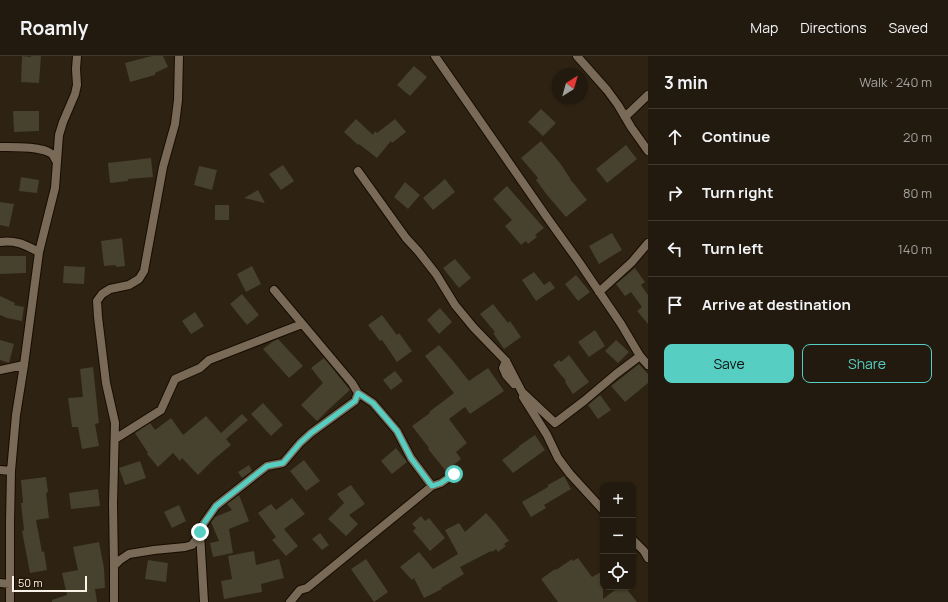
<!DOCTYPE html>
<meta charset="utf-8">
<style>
body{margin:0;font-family:Manrope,sans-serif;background:#2a2317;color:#f1f3f6}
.controls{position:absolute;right:12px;bottom:12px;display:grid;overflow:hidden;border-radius:8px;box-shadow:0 1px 3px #0004}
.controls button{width:36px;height:36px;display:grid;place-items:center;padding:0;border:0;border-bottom:1px solid #3f382e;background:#221a0e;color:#f1f3f6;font:20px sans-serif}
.compass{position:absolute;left:552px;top:12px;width:36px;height:36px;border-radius:50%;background:#221a0e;box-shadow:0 1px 3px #0004;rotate:37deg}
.scale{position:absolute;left:12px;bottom:10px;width:75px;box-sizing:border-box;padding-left:4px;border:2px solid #fbf2e8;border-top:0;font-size:11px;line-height:14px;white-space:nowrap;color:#fbf2e8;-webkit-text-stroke:3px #251909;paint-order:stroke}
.stop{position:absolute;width:12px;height:12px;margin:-9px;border:3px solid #57cec2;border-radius:50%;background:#fff}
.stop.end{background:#57cec2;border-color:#fff;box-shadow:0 1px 4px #0008}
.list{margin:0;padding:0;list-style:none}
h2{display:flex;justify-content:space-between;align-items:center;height:52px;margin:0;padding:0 16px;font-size:17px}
h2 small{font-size:13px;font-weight:400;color:#a2a19e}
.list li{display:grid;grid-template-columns:26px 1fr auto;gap:12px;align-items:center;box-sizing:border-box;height:56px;padding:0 16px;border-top:1px solid #3f382e}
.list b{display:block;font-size:15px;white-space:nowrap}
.list em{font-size:13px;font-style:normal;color:#a2a19e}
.actions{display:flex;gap:8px;padding:12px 16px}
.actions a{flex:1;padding:9px 0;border:1px solid #57cec2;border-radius:8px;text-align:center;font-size:14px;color:#57cec2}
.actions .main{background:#57cec2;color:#111}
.icon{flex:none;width:22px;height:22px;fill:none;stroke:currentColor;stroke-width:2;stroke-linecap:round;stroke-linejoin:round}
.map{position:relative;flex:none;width:648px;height:546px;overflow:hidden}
header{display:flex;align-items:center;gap:24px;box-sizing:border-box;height:56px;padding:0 20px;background:#221a0e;border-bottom:1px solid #3f382e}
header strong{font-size:19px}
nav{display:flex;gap:22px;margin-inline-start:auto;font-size:14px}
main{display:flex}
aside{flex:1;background:#221a0e}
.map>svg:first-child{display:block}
</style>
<header>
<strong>Roamly</strong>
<nav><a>Map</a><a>Directions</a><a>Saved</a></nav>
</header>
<main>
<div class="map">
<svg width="648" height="546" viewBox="0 0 648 546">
<rect width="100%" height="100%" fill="#2e2212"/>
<path fill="#46422d" d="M 22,0 L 31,1 L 31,0 L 41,0 L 39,27 L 21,26 Z
M 152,0 L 163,0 L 168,11 L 155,17 L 155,19 L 130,26 L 125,7 Z
M 414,10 L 427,21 L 410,40 L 397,29 Z
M 541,53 L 556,67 L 543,80 L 528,66 Z
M 13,55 L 39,55 L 39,75 L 14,76 Z
M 356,63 L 373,79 L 375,75 L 377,77 L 395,63 L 406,76 L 392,87 L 391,85 L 377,102 L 359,88 L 358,89 L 344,76 Z
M 541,85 L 560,107 L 570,122 L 570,123 L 587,144 L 566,161 L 547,139 L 536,124 L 538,122 L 521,102 Z
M 626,89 L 637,103 L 607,127 L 596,113 Z
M 151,102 L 153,121 L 128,123 L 128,125 L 110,127 L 108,107 Z
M 283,109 L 294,125 L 281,134 L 269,118 Z
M 199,110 L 217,114 L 212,134 L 194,129 Z
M 21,121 L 39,124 L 37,137 L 19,135 Z
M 445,123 L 455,136 L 433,154 L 423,142 Z
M 405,126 L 420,139 L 408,153 L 394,141 Z
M 507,130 L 544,172 L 535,179 L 537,181 L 528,188 L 526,185 L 521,189 L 505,170 L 512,164 L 493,143 Z
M 258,134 L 265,147 L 244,142 Z
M 0,146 L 14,148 L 9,171 L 0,169 Z
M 215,149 L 229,149 L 229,164 L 215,164 Z
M 612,177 L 622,194 L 599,208 L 589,190 Z
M 122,182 L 125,210 L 116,211 L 116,209 L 104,210 L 101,185 Z
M 0,200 L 26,200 L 26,217 L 0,218 Z
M 455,203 L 471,222 L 459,232 L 443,212 Z
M 64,210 L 85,211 L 84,228 L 63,227 Z
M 252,210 L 261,228 L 246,236 L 237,218 Z
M 635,212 L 645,226 L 641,229 L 648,239 L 648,268 L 637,255 L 642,251 L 631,236 L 625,240 L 616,228 Z
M 534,216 L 544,229 L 550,225 L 555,232 L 536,245 L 522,224 Z
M 576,219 L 590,236 L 578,245 L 565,228 Z
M 242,238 L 259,259 L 247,269 L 230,248 Z
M 0,240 L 15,247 L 14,249 L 24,251 L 22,265 L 7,262 L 0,259 Z
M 493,248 L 508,267 L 510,265 L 521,281 L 504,293 L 493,277 L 495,276 L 480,258 Z
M 440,252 L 452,266 L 439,278 L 427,264 Z
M 195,256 L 204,270 L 191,278 L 182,265 Z
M 382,259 L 397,279 L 399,277 L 412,295 L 397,306 L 382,284 L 380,285 L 368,269 Z
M 595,274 L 605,290 L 589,301 L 578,286 Z
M 278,283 L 303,310 L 289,322 L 263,293 L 272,286 Z
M 0,284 L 14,288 L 9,307 L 0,304 Z
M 616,284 L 629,296 L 618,307 L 605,295 Z
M 439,289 L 453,305 L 469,325 L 488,312 L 504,335 L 470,358 L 465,351 L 449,363 L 467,387 L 456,396 L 461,403 L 446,415 L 428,393 L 429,392 L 412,370 L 430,357 L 429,356 L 454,337 L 425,300 Z
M 569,299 L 589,326 L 573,338 L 565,326 L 566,325 L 553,309 L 559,304 L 561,306 Z
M 324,302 L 350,334 L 329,353 L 317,365 L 301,349 L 323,327 L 311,312 Z
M 639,308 L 648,318 L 648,327 L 625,346 L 611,330 Z
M 93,311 L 99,367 L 95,368 L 99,390 L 82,393 L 78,371 L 72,371 L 68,342 L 83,341 L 80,313 Z
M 395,315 L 403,325 L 391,334 L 383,324 Z
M 600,339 L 611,354 L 598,363 L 588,349 Z
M 263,347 L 283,369 L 271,380 L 251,358 Z
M 242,358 L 248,364 L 226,383 L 231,389 L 213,404 L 198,419 L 182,402 L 180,405 L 173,397 L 158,411 L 147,398 L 148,397 L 135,377 L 150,367 L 155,374 L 171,362 L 183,379 L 206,360 L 221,377 Z
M 535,379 L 545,394 L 513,417 L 502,404 L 519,391 L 519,390 Z
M 396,392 L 407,406 L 392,418 L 381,405 Z
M 304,404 L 320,425 L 306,435 L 290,415 Z
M 140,405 L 146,422 L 125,429 L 119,412 Z
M 249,409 L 252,415 L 242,422 L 238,416 Z
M 564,420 L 571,433 L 544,449 L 546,452 L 531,461 L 522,446 L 548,431 L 548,429 Z
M 46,421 L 48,436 L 46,437 L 49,462 L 36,464 L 42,496 L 44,495 L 47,514 L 30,517 L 22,475 L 24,474 L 21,447 L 23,447 L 21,424 Z
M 351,429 L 365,448 L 349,459 L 358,468 L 346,480 L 328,463 L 344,447 L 337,438 Z
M 98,433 L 100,450 L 71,453 L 69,437 Z
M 239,439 L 249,465 L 229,473 L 233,497 L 213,501 L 210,487 L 219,485 L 211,466 L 215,461 L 232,454 L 227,448 Z
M 292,442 L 305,458 L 284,473 L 298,490 L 286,500 L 272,484 L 276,481 L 258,457 L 271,448 L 276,454 Z
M 179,449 L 186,465 L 172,472 L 164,456 Z
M 486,457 L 496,468 L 509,485 L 504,488 L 506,490 L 498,496 L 496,493 L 492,496 L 491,495 L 460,511 L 464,518 L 441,532 L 442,533 L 424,542 L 414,522 L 412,524 L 400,511 L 419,496 L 433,513 L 458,498 L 445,474 L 459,467 L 465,476 Z
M 421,460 L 425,465 L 429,462 L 445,482 L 430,495 L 413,475 L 416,472 L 412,468 Z
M 320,477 L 329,489 L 322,494 L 312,483 Z
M 99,486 L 104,512 L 105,532 L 95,533 L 97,546 L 52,546 L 52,544 L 67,539 L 62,517 L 78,514 L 73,491 Z
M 254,495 L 256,509 L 279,503 L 284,522 L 261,528 L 262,536 L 224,543 L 221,525 L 232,523 L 228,500 Z
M 578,502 L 592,521 L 603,515 L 603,543 L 619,531 L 625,531 L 637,546 L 558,546 L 541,523 L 555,513 L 556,514 L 572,503 L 573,505 Z
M 366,503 L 388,536 L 374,546 L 351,513 Z
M 148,504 L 168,507 L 166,526 L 145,523 Z"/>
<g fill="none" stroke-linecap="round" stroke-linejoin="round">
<defs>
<path id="minor" d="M 435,0 L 546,160 L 579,206 L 621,268 L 640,300 L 648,309
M 577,0 L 607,34 L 618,49 L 631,71 L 648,95
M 625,61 L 648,39
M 0,91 C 13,91 42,90 52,98 C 54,100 55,104 57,106
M 358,115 L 406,182 L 418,195 L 436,218 L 455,249 L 474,272 L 506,305 L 522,336 L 555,367 L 584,345 L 616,318 L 640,300
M 0,186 C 17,184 25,189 39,196
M 599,236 L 632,206 L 648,187
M 506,305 L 503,312 L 506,319 L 514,328
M 0,314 L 24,309
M 358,337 L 373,347 L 397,375 L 411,402 L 432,430
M 523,341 L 547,379 L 558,402 L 570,418 L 603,454
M 115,383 L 161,354 L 175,323 L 200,312 L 209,304 L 302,268
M 0,414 L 11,415
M 200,477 L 204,546
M 633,484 L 644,495 L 648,502
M 114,510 L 120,504 L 129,498 L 154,494 L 185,491 L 192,489 L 195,485 L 204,467 L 216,450 L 267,410 L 283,407 L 300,387 L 311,377 L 355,345 L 358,337 L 352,327 L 274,234
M 0,527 L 10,528
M 10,546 L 10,466 L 11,415 L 16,359 L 24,309 L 39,196 L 55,132 L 59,79 L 63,66 L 75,38 L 77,29 L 76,13 L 77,0
M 114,546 L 114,510 L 113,448 L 115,367 L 106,327 L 98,261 L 97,245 L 102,238 L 110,233 L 129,229 L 139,223 L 144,215 L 163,111 L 175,68 L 178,44 L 179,0
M 290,546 L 300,534 L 307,532 L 432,430 L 441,427 L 454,418"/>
</defs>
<use href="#minor" stroke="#160c00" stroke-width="10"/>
<use href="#minor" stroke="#786a57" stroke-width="8"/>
</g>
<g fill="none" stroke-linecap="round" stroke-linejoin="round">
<path stroke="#57cec2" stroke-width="5" d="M 200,476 L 204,467 L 216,450 L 267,410 L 283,407 L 300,387 L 311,377 L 355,345 L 358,337 L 373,347 L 397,375 L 411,402 L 432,430 L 441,427 L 454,418"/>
</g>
</svg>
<div class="controls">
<button>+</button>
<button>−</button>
<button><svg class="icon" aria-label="locate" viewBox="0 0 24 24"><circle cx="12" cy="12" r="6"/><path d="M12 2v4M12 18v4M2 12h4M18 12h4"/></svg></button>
</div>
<svg class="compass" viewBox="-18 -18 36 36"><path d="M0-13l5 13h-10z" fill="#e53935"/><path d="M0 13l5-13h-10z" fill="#a2a19e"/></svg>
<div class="scale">50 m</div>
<div class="stop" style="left:454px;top:418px"></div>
<div class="stop end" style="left:200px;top:476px"></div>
</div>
<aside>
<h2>3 min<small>Walk · 240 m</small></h2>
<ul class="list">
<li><svg class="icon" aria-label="ahead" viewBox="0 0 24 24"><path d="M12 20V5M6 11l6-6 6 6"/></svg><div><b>Continue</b></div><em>20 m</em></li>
<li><svg class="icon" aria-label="right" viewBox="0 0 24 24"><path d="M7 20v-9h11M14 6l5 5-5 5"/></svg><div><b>Turn right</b></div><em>80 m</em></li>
<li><svg class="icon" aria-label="left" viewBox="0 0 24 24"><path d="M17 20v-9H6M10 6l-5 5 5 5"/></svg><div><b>Turn left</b></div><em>140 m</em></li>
<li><svg class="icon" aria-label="arrive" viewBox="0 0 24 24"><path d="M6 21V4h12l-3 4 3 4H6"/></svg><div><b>Arrive at destination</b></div></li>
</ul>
<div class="actions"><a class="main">Save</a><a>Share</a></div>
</aside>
</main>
